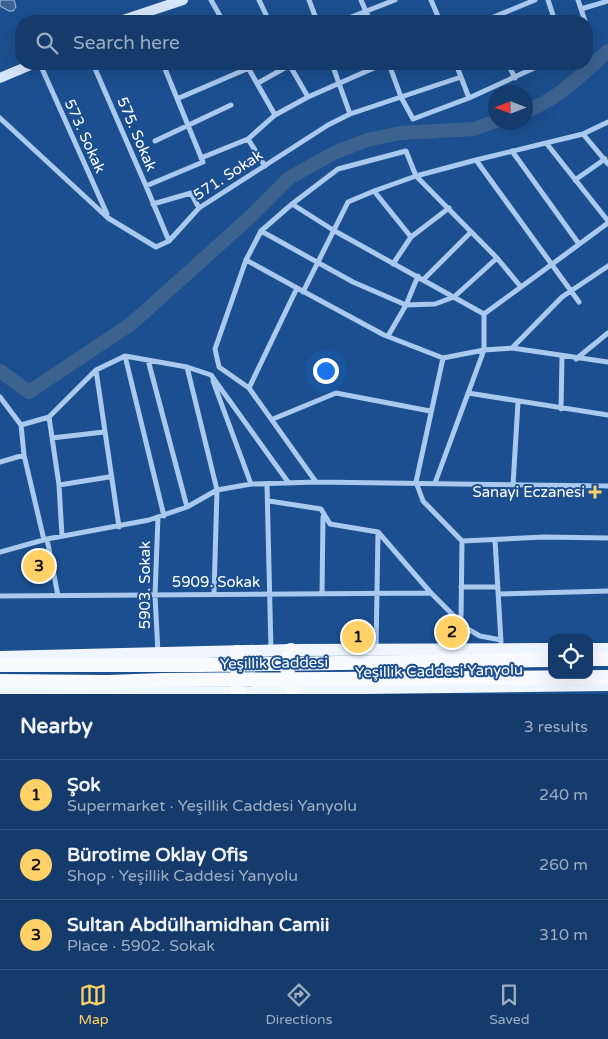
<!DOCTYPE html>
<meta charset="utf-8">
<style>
body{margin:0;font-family:"Varela Round",sans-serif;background:#214673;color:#f1f3f6}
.controls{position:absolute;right:15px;bottom:15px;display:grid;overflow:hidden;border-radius:10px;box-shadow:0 5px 20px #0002}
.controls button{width:45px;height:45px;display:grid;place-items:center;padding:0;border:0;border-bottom:1px solid #33557e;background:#143b6b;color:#f1f3f6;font:25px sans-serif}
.compass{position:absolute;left:488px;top:85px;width:45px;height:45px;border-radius:50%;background:#143b6b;box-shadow:0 5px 20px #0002;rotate:270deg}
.you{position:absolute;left:325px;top:370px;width:18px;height:18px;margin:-12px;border:4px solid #fff;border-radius:50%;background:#1a73e8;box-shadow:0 0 0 8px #1a73e833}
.badge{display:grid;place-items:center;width:32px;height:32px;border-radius:50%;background:#ffd166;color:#111;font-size:16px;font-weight:700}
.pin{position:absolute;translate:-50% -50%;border:2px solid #fff;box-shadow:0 1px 5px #0006}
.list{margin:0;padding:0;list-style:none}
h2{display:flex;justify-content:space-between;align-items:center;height:65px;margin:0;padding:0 20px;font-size:21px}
h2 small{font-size:16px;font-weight:400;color:#9dadc1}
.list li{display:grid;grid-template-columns:32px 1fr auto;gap:15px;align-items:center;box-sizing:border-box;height:70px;padding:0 20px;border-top:1px solid #33557e}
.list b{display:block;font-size:19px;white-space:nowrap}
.list p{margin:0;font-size:16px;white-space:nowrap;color:#9dadc1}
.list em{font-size:16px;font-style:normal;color:#9dadc1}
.icon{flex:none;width:28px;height:28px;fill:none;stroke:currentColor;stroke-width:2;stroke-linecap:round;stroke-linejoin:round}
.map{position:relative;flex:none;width:608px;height:694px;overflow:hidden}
.search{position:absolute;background:#143b6b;box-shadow:0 5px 20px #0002;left:15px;right:15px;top:15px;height:55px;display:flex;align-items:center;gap:12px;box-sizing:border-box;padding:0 18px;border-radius:20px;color:#9dadc1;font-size:19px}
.sheet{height:275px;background:#143b6b}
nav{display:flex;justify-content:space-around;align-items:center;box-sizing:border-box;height:70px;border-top:1px solid #33557e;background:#143b6b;font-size:14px;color:#9dadc1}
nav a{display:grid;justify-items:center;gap:2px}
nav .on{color:#ffd166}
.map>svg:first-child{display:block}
</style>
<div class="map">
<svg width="608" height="694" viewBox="0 0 608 694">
<rect width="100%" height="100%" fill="#1b4f8f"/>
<path fill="#3c6290" stroke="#9cc4f0" d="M 0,0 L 14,0 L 16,7 L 13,11 L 9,11 L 0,6 Z"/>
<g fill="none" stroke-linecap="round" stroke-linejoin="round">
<path stroke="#3c6290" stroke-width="14" d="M 526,111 C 559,99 582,74 608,51
M 0,371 L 29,392 L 131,324 L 249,218 L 289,178 L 334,153 L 367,140 L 400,133 L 474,129 L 496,121"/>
<path stroke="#a9c9ee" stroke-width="5" d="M 211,0 L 223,21
M 259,0 L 269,21
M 309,0 L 317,21
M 361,0 L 370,21
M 431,0 L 440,21
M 548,0 L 555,21
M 578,0 L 585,21
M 581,9 L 608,1
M 341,21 L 395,0
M 484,21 L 535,0
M 587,27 L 587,32
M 40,64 L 107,214
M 93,64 L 146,186 L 203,162 L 163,64
M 246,64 L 275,115
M 289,64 L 308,97
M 332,64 L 350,114
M 389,64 L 401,97 L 413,119 L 469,98 L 543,64
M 456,64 L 461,77
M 508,64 L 515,78
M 258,83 L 290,65
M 179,98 L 249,68
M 0,118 L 108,218 L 156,247 L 169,241 L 199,208 L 328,125 L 350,114 L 461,77 L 469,98
M 583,134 L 608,164
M 248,139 L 265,166
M 155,141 L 231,105
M 547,144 L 608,221
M 512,151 L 579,244
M 201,158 L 248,139 L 275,115 L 308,97 L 383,64
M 476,160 L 583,134 L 608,122
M 575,180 L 605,159
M 146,186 L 169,241
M 374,191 L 411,237 L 393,264
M 153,204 L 191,193 L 199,208
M 292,204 L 333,230 L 484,314
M 261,231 L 353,282 L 406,305 L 435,304 L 454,297 L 497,258
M 411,237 L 449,208
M 246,260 L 297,288
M 423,280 L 471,232
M 303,292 L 348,202 L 374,191 L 416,176 L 476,160 L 579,302
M 388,336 L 406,305 L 418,276
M 512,348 L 562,297 L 608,266
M 125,356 L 164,516
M 443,358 L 484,350 L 512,348 L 608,362
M 576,359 L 608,333
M 148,360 L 187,507
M 187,367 L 217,490 L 214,594
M 96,370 L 119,527
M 213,381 L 251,484
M 249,388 L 316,482
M 468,393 L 608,415
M 0,397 L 21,425 L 24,455 L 44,540
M 561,409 L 562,357
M 49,417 L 59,485 L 62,536
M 273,419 L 336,393 L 430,411
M 21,425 L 49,417 L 96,370 L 125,356 L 187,367 L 211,375 L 288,482
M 52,438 L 104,432
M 0,462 L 24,455
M 435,483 L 484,350 L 484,314 L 521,287
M 59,485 L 109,477
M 267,485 L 271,650
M 513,485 L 518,402
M 269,501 L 321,509 L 330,524 L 378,532 L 431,593 L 466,628 L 480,636 L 501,640
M 47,539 L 58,596
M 495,540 L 501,642
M 462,541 L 544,537 L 608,538
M 0,552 L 47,539 L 149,520 L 187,507 L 217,490 L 251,484 L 316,482 L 608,486
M 461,587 L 498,587
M 322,594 L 323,517
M 498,594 L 608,591
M 0,596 L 431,593
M 461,620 L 462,541 L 423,501 L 416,482 L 443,358 L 384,335 L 297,288 L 249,388 L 219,367 L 215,349 L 246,260 L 261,231 L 292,204 L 338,169 L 406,151 L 416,176 L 497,258 L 521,287 L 608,223
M 376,650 L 378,532
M 158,653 L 155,595 L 158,517"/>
<path stroke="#d6e6fa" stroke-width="10" d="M 120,21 L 183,0
M 0,78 L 33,64"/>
<path stroke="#f0f6ff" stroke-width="12" d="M 589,649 L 608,649
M 0,657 L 291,650 L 552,649
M 0,693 L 253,692 L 363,688 L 608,685"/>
<path stroke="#f8faff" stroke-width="14" d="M 291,650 C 286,666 286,677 294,692
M 237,652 L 238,692
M 589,659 L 608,659
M 0,665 L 199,665 L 552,660
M 0,681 L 108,682 L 163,680 L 608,677"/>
</g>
<path fill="#ffd166" stroke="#1b4f8f" stroke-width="2" d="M592.5 484.5h5v5h5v5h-5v5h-5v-5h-5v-5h5z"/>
<g text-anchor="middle" stroke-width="4" stroke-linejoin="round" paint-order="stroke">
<g font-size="15" fill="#fff" stroke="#1b4f8f">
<text transform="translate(137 134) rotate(67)" y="5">575. Sokak</text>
<text transform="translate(85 136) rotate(66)" y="5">573. Sokak</text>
<text transform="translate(228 175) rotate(-33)" y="5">571. Sokak</text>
<text x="216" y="587">5909. Sokak</text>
<text transform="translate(145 585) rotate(-90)" y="5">5903. Sokak</text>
<text transform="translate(274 663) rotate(-1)" y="5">Yeşillik Caddesi</text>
<text transform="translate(439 671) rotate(-1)" y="5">Yeşillik Caddesi Yanyolu</text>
</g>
<g font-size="15" fill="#fff" stroke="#1b4f8f" text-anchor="end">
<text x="585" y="497">Sanayi Eczanesi</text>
</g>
</g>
</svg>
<div class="controls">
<button><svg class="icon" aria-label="locate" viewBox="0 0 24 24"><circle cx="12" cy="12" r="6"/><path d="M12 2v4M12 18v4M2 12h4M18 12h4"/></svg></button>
</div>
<svg class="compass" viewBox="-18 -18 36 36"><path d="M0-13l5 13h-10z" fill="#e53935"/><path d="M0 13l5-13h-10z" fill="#9dadc1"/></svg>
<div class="you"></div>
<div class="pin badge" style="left:358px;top:637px">1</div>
<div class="pin badge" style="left:452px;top:632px">2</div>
<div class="pin badge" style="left:39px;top:566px">3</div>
<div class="search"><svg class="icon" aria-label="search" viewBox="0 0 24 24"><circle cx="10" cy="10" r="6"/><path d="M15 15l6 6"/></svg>Search here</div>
</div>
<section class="sheet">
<h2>Nearby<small>3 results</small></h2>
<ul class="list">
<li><span class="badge">1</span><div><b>Şok</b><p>Supermarket · Yeşillik Caddesi Yanyolu</p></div><em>240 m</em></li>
<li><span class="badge">2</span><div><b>Bürotime Oklay Ofis</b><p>Shop · Yeşillik Caddesi Yanyolu</p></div><em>260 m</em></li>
<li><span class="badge">3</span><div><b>Sultan Abdülhamidhan Camii</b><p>Place · 5902. Sokak</p></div><em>310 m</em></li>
</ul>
</section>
<nav>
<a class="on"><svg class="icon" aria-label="map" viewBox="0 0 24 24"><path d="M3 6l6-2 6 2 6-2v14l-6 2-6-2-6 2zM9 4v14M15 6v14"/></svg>Map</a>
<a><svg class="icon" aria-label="directions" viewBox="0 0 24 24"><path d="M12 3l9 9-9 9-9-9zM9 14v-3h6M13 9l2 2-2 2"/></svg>Directions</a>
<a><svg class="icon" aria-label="saved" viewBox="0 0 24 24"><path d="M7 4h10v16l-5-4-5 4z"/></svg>Saved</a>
</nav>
